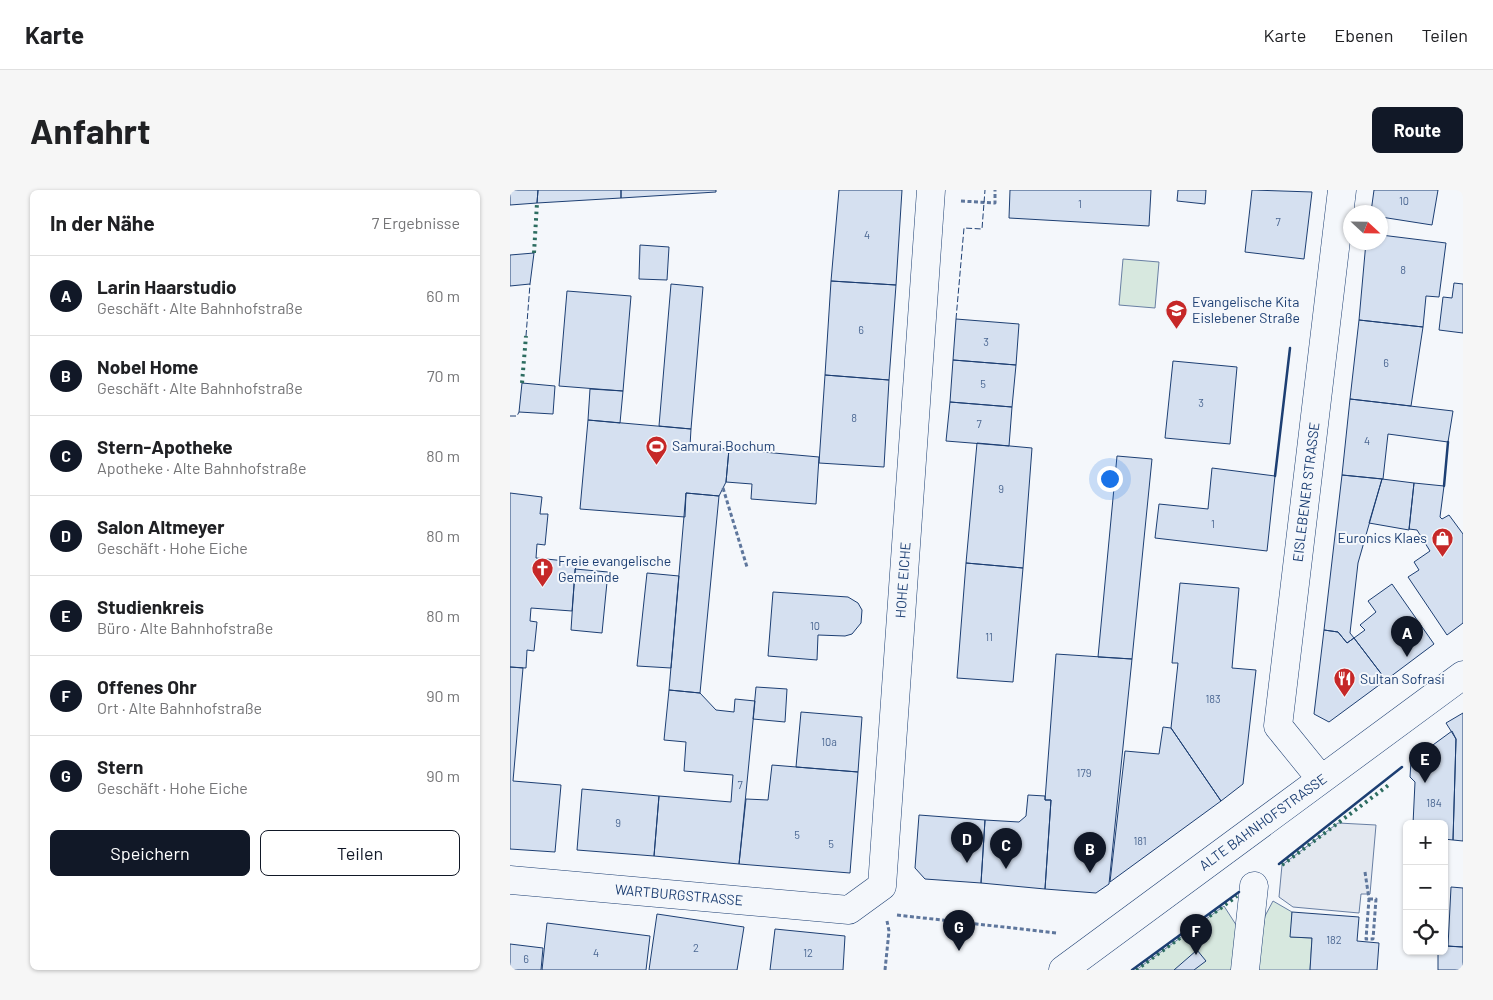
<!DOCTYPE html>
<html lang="de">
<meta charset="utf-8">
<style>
body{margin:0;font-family:Barlow,sans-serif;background:#f6f6f6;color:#202124}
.controls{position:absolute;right:15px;bottom:15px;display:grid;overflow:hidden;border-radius:8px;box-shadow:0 1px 4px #0004}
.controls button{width:45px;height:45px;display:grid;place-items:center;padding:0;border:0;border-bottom:1px solid #e0e0e0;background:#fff;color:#202124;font:25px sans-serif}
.compass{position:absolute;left:833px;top:15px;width:45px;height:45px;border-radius:50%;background:#fff;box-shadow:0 1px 4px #0004;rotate:112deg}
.you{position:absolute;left:599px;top:288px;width:18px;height:18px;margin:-12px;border:4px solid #fff;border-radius:50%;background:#1a73e8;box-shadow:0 0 0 8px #1a73e833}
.badge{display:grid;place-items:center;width:32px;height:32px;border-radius:50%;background:#111827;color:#fff;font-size:16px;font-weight:700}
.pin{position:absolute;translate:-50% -41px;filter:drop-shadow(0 1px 2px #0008)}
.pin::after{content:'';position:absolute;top:26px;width:18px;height:15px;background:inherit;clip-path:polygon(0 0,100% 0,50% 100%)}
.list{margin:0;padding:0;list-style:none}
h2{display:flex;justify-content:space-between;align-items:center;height:65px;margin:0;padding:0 20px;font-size:21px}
h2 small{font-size:16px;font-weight:400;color:#757577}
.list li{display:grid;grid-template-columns:32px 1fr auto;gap:15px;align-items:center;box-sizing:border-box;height:80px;padding:0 20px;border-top:1px solid #e0e0e0}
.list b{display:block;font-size:19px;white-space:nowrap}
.list p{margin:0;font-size:16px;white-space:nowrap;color:#757577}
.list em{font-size:16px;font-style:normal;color:#757577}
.actions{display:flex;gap:10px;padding:15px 20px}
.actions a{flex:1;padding:11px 0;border:1px solid #111827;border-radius:8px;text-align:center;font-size:18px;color:#111827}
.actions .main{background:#111827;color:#fff}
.icon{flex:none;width:28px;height:28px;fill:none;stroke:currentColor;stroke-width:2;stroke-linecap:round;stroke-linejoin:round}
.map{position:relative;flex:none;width:953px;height:780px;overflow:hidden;border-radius:8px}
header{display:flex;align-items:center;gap:30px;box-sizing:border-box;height:70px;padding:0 25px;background:#fff;border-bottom:1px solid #e0e0e0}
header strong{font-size:24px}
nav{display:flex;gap:28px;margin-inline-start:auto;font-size:18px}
.intro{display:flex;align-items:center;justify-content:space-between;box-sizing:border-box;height:120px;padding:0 30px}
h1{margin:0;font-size:35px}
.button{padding:12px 22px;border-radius:8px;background:#111827;color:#fff;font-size:18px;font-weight:700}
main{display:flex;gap:30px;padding:0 30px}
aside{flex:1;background:#fff;border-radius:8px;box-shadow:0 1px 4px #0004}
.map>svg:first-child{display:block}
</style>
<header>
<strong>Karte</strong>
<nav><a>Karte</a><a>Ebenen</a><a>Teilen</a></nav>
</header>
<div class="intro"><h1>Anfahrt</h1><a class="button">Route</a></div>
<main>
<aside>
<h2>In der Nähe<small>7 Ergebnisse</small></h2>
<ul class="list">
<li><span class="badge">A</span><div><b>Larin Haarstudio</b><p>Geschäft · Alte Bahnhofstraße</p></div><em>60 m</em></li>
<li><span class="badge">B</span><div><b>Nobel Home</b><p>Geschäft · Alte Bahnhofstraße</p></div><em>70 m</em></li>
<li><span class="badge">C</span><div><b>Stern-Apotheke</b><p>Apotheke · Alte Bahnhofstraße</p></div><em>80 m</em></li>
<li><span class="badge">D</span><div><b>Salon Altmeyer</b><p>Geschäft · Hohe Eiche</p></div><em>80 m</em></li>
<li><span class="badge">E</span><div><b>Studienkreis</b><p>Büro · Alte Bahnhofstraße</p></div><em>80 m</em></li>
<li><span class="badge">F</span><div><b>Offenes Ohr</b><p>Ort · Alte Bahnhofstraße</p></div><em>90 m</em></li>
<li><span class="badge">G</span><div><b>Stern</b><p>Geschäft · Hohe Eiche</p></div><em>90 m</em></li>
</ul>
<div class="actions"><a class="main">Speichern</a><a>Teilen</a></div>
</aside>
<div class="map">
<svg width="953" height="780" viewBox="0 0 953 780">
<rect width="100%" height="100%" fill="#f4f7fb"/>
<path fill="#d7e8df" stroke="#687fa3" d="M 613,69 L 649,72 L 645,118 L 609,115 Z
M 763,711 L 782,722 L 781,747 L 802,748 L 800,780 L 746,780 L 755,726 Z
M 714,716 L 730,741 L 726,780 L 626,780 Z"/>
<path fill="#e3e8f0" stroke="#687fa3" d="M 828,633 L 866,635 L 860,704 L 851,704 L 849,723 L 783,717 L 769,707 L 772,675 Z"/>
<path fill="#d5e0f0" stroke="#1d3f73" d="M 0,0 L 28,0 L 27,13 L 0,15 Z
M 28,0 L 111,0 L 111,8 L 27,13 Z
M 111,0 L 206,0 L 206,2 L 111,8 Z
M 329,0 L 392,0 L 386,95 L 321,91 Z
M 500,0 L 641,0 L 639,36 L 499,28 Z
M 668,0 L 696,0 L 695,14 L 667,11 Z
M 742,0 L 802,2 L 794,69 L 735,62 Z
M 864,0 L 928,0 L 922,35 L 871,27 L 871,22 L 861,22 Z
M 871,45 L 936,53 L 929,107 L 916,106 L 913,137 L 849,130 L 856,52 L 871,52 Z
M 130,55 L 159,57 L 157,90 L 129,89 Z
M 24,63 L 20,94 L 0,96 L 0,65 Z
M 321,91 L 386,95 L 379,190 L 315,185 Z
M 944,93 L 953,94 L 953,143 L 929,140 L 933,107 L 942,108 Z
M 161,94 L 193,97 L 181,239 L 149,236 Z
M 57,101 L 121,106 L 113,201 L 49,196 Z
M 446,129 L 509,134 L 506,175 L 443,170 Z
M 849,130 L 913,137 L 901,216 L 840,209 Z
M 443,170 L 506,175 L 502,217 L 440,212 Z
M 663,171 L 727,177 L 720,254 L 655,248 Z
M 315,185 L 379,190 L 374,277 L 309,273 Z
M 12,193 L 45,196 L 43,224 L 9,222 Z
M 80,199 L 113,201 L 110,233 L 78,230 Z
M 840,209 L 943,221 L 938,252 L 878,244 L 873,289 L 832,285 Z
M 440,212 L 502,217 L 499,256 L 436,251 Z
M 78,230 L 181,239 L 180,256 L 219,259 L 216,292 L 209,306 L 176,303 L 175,327 L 70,319 Z
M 467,253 L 522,258 L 513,378 L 456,373 Z
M 219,259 L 309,267 L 306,314 L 241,309 L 242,294 L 216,292 Z
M 607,266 L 642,269 L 622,469 L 588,467 Z
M 702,278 L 765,286 L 757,361 L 645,348 L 649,314 L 698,319 Z
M 832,285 L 872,289 L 848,373 L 840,443 L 844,448 L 837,453 L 828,442 L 814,440 Z
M 872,289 L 904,293 L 899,340 L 859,333 Z
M 904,293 L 934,296 L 930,327 L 932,329 L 939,325 L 953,344 L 953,433 L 937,445 L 898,387 L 909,380 L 904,372 L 920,361 L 907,340 L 899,339 Z
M 0,303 L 32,307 L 30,324 L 38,324 L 35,355 L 27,354 L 26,368 L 66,372 L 62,421 L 21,418 L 20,431 L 27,432 L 24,461 L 17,460 L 16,478 L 0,477 Z
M 176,303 L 209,306 L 190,503 L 159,500 Z
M 456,373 L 513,378 L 503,492 L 447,488 Z
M 65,379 L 98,382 L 92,443 L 61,440 Z
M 137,383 L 169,386 L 161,478 L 127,476 Z
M 670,393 L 729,398 L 722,478 L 746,480 L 733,594 L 711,611 L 661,538 L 668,473 L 662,473 Z
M 882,394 L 924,454 L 876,490 L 844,448 L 855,440 L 850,435 L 866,422 L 858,411 Z
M 263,402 L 338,407 L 348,413 L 352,420 L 351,433 L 342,444 L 335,446 L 308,445 L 307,470 L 258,466 Z
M 814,440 L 828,442 L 837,453 L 844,448 L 876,490 L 819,532 L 804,524 Z
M 546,464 L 622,469 L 599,694 L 586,703 L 535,699 L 541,610 L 535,610 Z
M 0,477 L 13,478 L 3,591 L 51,595 L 45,662 L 0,659 Z
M 246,497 L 277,499 L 275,532 L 243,529 Z
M 159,500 L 190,503 L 206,520 L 224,522 L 225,509 L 245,511 L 229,674 L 144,666 L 149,606 L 221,612 L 223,585 L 174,581 L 176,552 L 154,550 Z
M 291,522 L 352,527 L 348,582 L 286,577 Z
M 953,523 L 953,651 L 943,650 L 946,549 L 936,533 Z
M 653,537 L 661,538 L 711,611 L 600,692 L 615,561 L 649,564 Z
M 942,541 L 946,549 L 943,650 L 934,649 L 934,634 L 903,634 L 905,592 L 900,587 L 901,571 Z
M 262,575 L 348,582 L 340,683 L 229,674 L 236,609 L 258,610 Z
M 72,599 L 149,606 L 144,666 L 67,660 Z
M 518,605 L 535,606 L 535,610 L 541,610 L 535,699 L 471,693 L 475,630 L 509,632 L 516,626 Z
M 409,625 L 475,630 L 471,693 L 415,689 L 405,678 Z
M 941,697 L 953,698 L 953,757 L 938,756 Z
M 782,722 L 849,727 L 847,751 L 869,753 L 867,780 L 800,780 L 802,748 L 780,747 Z
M 147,724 L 234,737 L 227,780 L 139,780 Z
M 37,733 L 140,746 L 136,780 L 32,780 Z
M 265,739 L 335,746 L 333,780 L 260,780 Z
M 0,754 L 33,758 L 31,780 L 0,780 Z
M 934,756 L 953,757 L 953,780 L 928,780 L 928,761 L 934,761 Z
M 687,760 L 696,771 L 684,780 L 664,780 Z"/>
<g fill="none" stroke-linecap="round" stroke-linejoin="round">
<defs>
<path id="minor" d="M 811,589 L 768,536 L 832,0
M 0,690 L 339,720 L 372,696 L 421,0
M 553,780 L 953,485
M 735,780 L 744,696"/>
</defs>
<use href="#minor" stroke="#1d3f73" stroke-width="29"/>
<path stroke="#5e769c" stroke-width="3" stroke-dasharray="4 2.5" stroke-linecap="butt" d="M 451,11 L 485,13 L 485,0
M 213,298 L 237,377
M 855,682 L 859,709
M 859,709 L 866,709 L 863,749 L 856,749 Z
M 387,725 L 547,743
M 375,780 L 379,741 L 377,731"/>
<use href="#minor" stroke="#f4f7fb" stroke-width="28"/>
<path stroke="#2c6c60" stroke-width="4" stroke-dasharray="2.5 4" stroke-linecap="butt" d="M 24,63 L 27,13
M 12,193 L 16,146
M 772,675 L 880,594
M 626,780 L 727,706"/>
<path stroke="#1d3f73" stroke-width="1" stroke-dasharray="6 2.5" stroke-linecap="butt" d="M 446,129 L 454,38 L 472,39 L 475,0
M 16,146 L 20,94
M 0,226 L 7,226 L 9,222"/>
<path stroke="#1d3f73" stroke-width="2.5" d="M 765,286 L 780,158
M 934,296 L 938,252
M 769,674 L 892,577
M 622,780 L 729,702"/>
</g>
<defs>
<symbol id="school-pin" viewBox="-11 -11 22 30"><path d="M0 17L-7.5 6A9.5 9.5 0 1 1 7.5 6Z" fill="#c62828" stroke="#f4f7fb"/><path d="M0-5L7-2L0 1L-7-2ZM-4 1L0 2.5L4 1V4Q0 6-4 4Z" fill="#fff"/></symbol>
<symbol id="stadium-pin" viewBox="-11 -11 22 30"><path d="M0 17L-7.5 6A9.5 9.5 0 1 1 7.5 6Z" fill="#c62828" stroke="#f4f7fb"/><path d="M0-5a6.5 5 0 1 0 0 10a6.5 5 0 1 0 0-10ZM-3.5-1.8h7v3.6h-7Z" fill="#fff"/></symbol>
<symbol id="shop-pin" viewBox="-11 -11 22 30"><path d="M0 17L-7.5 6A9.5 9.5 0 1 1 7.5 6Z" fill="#c62828" stroke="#f4f7fb"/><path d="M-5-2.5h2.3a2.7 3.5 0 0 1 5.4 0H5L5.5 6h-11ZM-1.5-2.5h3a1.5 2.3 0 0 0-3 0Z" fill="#fff"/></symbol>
<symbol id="church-pin" viewBox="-11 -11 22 30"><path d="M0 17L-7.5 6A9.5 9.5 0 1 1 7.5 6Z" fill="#c62828" stroke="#f4f7fb"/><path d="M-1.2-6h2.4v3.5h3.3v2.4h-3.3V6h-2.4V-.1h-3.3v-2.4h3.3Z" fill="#fff"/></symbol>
<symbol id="restaurant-pin" viewBox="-11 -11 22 30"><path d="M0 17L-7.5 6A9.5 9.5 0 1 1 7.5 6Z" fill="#c62828" stroke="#f4f7fb"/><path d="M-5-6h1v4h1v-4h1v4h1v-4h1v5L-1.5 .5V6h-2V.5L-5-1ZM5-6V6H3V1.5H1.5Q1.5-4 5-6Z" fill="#fff"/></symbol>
</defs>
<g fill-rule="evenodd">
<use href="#school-pin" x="654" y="108" width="25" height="34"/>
<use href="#stadium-pin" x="134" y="244" width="25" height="34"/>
<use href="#shop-pin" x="920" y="336" width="25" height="34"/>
<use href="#church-pin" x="20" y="366" width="25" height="34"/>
<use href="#restaurant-pin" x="822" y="476" width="25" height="34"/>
</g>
<g text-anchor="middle" stroke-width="4" stroke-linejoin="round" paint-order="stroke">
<g font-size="11" fill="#4b6792">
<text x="894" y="15">10</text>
<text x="570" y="18">1</text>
<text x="768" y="36">7</text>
<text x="357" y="49">4</text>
<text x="893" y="84">8</text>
<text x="351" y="144">6</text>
<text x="476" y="156">3</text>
<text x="876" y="177">6</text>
<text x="473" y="198">5</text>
<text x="691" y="217">3</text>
<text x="344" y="232">8</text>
<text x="469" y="238">7</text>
<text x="857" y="255">4</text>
<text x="491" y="303">9</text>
<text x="703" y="338">1</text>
<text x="305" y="440">10</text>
<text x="479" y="451">11</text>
<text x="703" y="513">183</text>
<text x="319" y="556">10a</text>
<text x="574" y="587">179</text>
<text x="230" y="599">7</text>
<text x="924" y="617">184</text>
<text x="108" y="637">9</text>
<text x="287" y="649">5</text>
<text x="630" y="655">181</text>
<text x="321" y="658">5</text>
<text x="824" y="754">182</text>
<text x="186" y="762">2</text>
<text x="86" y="767">4</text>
<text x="298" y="767">12</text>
<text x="16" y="773">6</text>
</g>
<g font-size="14" fill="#1d3f73" stroke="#f4f7fb" text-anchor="start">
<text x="682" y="117">Evangelische Kita<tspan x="682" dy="16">Eislebener Straße</tspan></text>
<text x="162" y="261">Samurai Bochum</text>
<text x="917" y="353" text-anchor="end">Euronics Klaes</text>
<text x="48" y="376">Freie evangelische<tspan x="48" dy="16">Gemeinde</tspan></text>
<text x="850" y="494">Sultan Sofrasi</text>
</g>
<g font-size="14" fill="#1d3f73" stroke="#f4f7fb">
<text transform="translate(796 302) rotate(-83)" y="5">EISLEBENER STRASSE</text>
<text transform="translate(393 390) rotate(-86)" y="5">HOHE EICHE</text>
<text transform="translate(753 632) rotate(-36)" y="5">ALTE BAHNHOFSTRASSE</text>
<text transform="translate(169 705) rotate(5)" y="5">WARTBURGSTRASSE</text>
</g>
</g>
</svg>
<div class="controls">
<button>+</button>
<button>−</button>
<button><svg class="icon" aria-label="locate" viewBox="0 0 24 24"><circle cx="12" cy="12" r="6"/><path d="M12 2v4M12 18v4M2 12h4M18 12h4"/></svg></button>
</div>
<svg class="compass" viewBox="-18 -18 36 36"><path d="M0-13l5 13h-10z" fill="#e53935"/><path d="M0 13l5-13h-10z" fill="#757577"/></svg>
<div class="you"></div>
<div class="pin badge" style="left:897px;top:467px">A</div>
<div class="pin badge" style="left:580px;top:683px">B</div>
<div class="pin badge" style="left:496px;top:679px">C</div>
<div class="pin badge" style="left:457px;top:673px">D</div>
<div class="pin badge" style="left:915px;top:593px">E</div>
<div class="pin badge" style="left:686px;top:765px">F</div>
<div class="pin badge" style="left:449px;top:761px">G</div>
</div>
</main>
